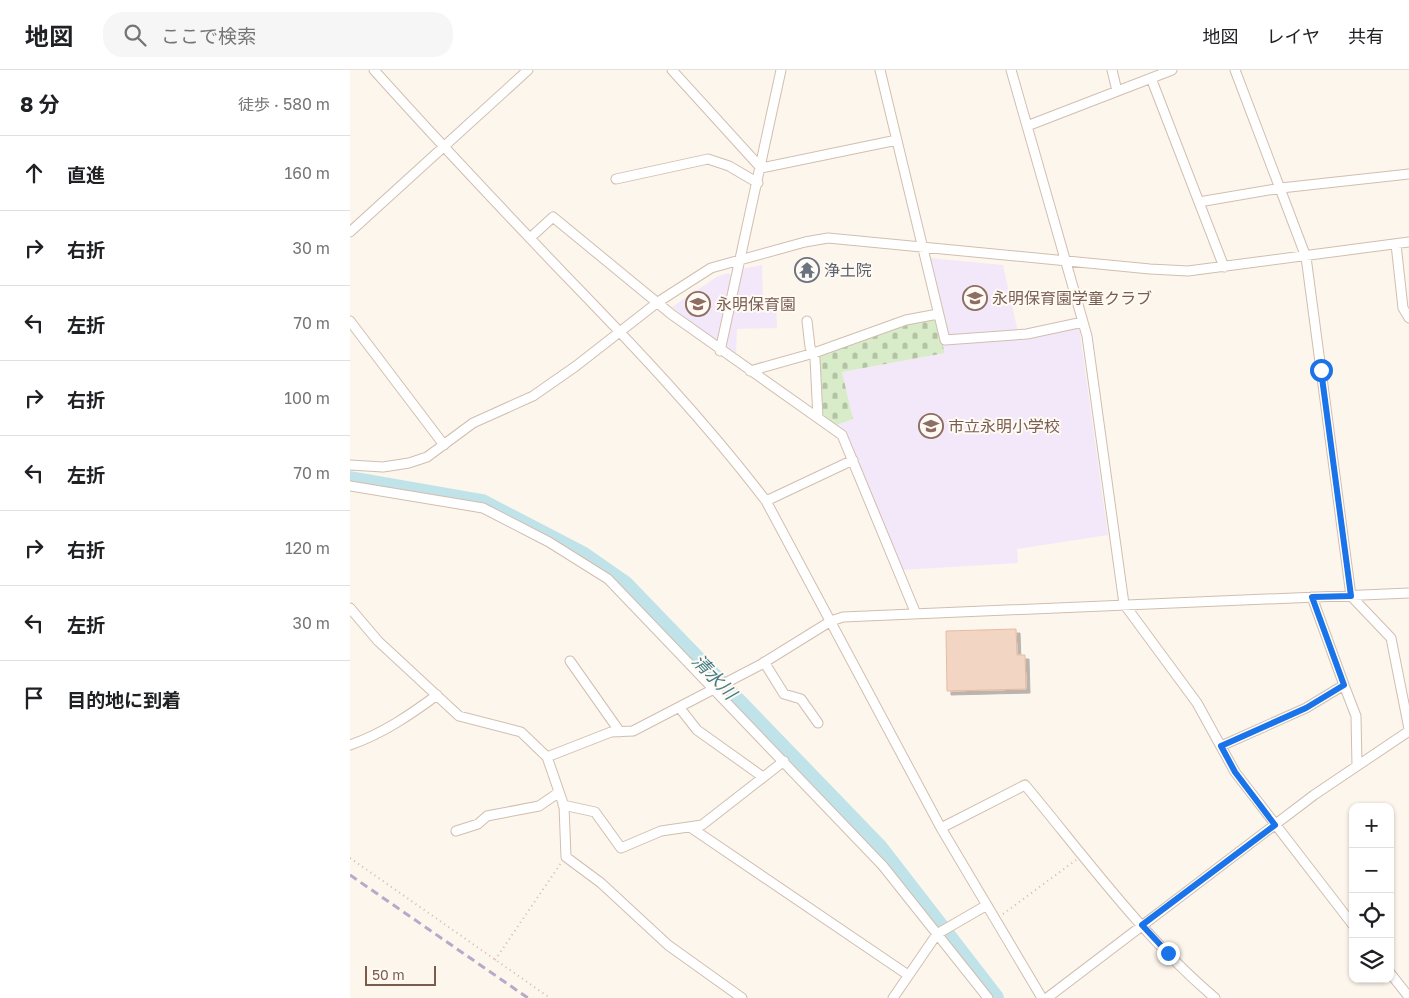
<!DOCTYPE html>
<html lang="ja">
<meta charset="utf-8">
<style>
body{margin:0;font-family:"Golos Text","Noto Sans JP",sans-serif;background:#f6f6f6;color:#202124}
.controls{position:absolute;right:15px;bottom:15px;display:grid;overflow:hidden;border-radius:10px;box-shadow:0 1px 4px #0004}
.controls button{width:45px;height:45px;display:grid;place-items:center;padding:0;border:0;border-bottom:1px solid #e0e0e0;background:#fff;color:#202124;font:25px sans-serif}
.scale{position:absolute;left:15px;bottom:12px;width:71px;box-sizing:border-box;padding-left:5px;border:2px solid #7a5c4d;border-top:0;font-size:14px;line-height:18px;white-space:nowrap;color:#7a5c4d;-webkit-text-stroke:4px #fffaf3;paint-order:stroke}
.stop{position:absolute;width:15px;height:15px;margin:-11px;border:4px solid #1a73e8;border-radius:50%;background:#fff}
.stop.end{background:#1a73e8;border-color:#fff;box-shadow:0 1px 5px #0008}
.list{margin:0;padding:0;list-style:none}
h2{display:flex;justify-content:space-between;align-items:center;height:65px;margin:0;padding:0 20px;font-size:21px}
h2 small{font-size:16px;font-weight:400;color:#757577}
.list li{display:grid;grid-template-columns:32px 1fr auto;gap:15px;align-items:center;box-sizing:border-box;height:75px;padding:0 20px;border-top:1px solid #e0e0e0}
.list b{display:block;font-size:19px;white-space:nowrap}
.list em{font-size:16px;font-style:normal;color:#757577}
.icon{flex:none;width:28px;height:28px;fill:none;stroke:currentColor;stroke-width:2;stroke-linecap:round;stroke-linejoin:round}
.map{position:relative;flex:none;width:1059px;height:928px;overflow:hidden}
header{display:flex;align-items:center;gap:30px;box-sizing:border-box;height:70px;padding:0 25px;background:#fff;border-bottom:1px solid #e0e0e0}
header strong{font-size:24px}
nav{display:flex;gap:28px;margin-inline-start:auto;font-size:18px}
.search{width:350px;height:45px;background:#f6f6f6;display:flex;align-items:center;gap:12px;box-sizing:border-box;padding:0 18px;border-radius:20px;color:#757577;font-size:19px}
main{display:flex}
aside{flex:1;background:#fff}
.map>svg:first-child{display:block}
</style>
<header>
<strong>地図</strong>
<div class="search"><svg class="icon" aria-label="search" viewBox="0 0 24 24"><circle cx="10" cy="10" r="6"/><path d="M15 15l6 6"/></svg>ここで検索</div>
<nav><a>地図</a><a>レイヤ</a><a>共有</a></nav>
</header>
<main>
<aside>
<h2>8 分<small>徒歩 · 580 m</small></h2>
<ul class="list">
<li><svg class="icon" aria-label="ahead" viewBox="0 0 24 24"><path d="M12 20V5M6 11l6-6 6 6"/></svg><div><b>直進</b></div><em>160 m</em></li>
<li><svg class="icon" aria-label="right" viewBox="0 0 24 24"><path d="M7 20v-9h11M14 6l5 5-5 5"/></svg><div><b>右折</b></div><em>30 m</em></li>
<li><svg class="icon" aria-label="left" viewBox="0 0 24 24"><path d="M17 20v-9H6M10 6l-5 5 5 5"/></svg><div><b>左折</b></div><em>70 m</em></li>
<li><svg class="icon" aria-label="right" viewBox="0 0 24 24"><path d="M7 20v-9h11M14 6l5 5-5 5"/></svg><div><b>右折</b></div><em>100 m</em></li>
<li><svg class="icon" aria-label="left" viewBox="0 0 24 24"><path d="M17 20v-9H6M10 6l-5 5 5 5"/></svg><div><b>左折</b></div><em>70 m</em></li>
<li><svg class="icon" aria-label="right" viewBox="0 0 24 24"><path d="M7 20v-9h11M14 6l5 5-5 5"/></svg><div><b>右折</b></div><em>120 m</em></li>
<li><svg class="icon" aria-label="left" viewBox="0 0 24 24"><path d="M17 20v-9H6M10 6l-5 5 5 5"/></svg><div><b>左折</b></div><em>30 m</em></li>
<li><svg class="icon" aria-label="arrive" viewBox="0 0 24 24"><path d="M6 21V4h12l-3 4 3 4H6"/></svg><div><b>目的地に到着</b></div></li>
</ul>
</aside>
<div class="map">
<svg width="1059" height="928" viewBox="0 0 1059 928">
<defs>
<pattern id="cemetery-stones" width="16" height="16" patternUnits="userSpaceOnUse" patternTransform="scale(1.25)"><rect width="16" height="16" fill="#d8ecc9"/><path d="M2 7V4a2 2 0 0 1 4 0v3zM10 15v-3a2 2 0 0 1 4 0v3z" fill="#b4c2a5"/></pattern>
<filter id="shadow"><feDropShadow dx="4" dy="4" stdDeviation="0" flood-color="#0004"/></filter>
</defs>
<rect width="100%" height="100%" fill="#fdf6ec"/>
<path fill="#f3e8fa" d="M 579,188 L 653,195 L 668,262 L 599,267 Z
M 412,195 L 413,229 L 426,229 L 427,258 L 387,259 L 386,286 L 375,279 L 374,275 L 391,199 Z
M 379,203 L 382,206 L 368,269 L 365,270 L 322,237 L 368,206 Z
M 729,256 L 758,465 L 667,479 L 668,493 L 552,500 L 498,367 L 487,355 L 503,349 L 492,302 L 595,283 L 593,274 L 677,268 Z"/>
<path fill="url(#cemetery-stones)" d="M 585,248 L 595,283 L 492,302 L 503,349 L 487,355 L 472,346 L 468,288 L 470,285 L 554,253 Z"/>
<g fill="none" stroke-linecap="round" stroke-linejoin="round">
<path stroke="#bfe3e8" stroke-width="18" d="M 0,410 L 132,433 L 232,485 L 275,515 L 529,778 L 645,928"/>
</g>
<path fill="#f3d5c3" stroke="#e6bba3" filter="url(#shadow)" d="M 666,559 L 667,585 L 675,585 L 676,619 L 597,621 L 596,561 Z"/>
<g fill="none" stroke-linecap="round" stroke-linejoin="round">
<defs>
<path id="minor" d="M 24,0 C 86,69 150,137 215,205 C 285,277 355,351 416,431 L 591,758 L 692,928
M 322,0 L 411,98 L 547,70
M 530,0 L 595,270 L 677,264 L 733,252
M 661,0 L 737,266 L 774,534 L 847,633 L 885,702 L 1003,855
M 762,0 L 767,21
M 885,0 L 956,187 L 1001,526 L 1041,568 L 1059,659
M 801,8 L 874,197
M 677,56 L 822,0
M 266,109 L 358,89 L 379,96 L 408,113
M 849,132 L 931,118 L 1059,104
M 0,162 L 178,0
M 180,168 L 203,147 L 321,244 L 492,365 L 566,544
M 1046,174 L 1053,238 L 1059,248
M 0,251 L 94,375
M 457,251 L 460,277 L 465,289 L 468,348
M 370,281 L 431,0
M 400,301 L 464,283 L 556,250 L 588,244
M 0,395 L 33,397 L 59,393 L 77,387 L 123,353 L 183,326 L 226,296 L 308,232 L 361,198 L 455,172 L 478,168 L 800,199 L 838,201 L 1059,172
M 0,416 L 133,438 L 199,472 L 258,509 L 533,796 L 638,928
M 416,431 L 503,390
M 962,527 L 994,615
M 0,538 L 28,571 L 109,646 L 171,662 L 197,687 L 214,736 L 216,787 L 251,813 L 318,875 L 392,928
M 220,591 L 270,662
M 414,592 L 434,624 L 451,629 L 468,653
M 329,637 L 347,660 L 413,707
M 0,675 C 32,664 60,645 87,625
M 871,676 L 956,638 L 994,615 L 1006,646 L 1007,696
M 197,687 L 261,662 L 283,661 L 410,595 L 481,551 L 493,547 L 1059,523
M 213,735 L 245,742 L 271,778 L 311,761 L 352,755 L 434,691
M 340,757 L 558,905
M 591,758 L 675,715 C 735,787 793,867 865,928
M 106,761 L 128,754 L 137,746 L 189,736 L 208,723
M 1040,903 L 1059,927
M 543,928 L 587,864 L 637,835
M 697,928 L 964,725 L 1059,661"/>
</defs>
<use href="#minor" stroke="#d1beb0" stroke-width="11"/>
<path stroke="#d9b8a5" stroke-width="2" stroke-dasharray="1 4" stroke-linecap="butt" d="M 0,788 L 200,928
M 653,844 L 726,790
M 145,890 L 211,793"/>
<use href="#minor" stroke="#fff" stroke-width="9"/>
<path stroke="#b9a8c9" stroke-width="3" stroke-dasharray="8 5" stroke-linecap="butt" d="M 0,805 L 178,928"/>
</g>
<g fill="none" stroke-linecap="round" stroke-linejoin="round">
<path stroke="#1a73e8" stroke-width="6" d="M 818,883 L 792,855 L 925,755 L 885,702 L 871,676 L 956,638 L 994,615 L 962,527 L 1001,526 L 971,300"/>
</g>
<defs>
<symbol id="temple-ring" viewBox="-11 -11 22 22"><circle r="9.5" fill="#fffaf3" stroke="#6b7280" stroke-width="1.5"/><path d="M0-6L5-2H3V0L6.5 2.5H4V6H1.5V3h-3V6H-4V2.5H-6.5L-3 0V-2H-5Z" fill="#6b7280"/></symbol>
<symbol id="school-ring" viewBox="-11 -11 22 22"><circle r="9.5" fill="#fffaf3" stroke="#8d6e63" stroke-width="1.5"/><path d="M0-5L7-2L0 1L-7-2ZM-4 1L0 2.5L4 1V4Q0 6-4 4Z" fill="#8d6e63"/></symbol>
</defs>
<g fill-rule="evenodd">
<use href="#temple-ring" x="443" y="186" width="28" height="28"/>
<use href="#school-ring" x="611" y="214" width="28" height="28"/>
<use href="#school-ring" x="334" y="220" width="28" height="28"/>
<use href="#school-ring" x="567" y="342" width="28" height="28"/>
</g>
<g text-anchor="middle" stroke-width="4" stroke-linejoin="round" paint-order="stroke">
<g font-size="16" fill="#5b616d" stroke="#fffaf3" text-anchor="start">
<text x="474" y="206">浄土院</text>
</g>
<g font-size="16" fill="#785e54" stroke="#fffaf3" text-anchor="start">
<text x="642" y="234">永明保育園学童クラブ</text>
<text x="366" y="240">永明保育園</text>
<text x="598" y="362">市立永明小学校</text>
</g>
<g font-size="18" font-style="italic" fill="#437c86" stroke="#fffaf3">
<text transform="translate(364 607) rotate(46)" y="6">清水川</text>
</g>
</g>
</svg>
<div class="controls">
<button>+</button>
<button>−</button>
<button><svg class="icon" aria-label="locate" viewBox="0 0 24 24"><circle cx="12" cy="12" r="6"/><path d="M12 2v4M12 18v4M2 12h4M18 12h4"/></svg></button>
<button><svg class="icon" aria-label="layers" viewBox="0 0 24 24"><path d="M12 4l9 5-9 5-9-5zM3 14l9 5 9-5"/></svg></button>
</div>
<div class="scale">50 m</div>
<div class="stop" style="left:971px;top:300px"></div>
<div class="stop end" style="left:818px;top:883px"></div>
</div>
</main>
